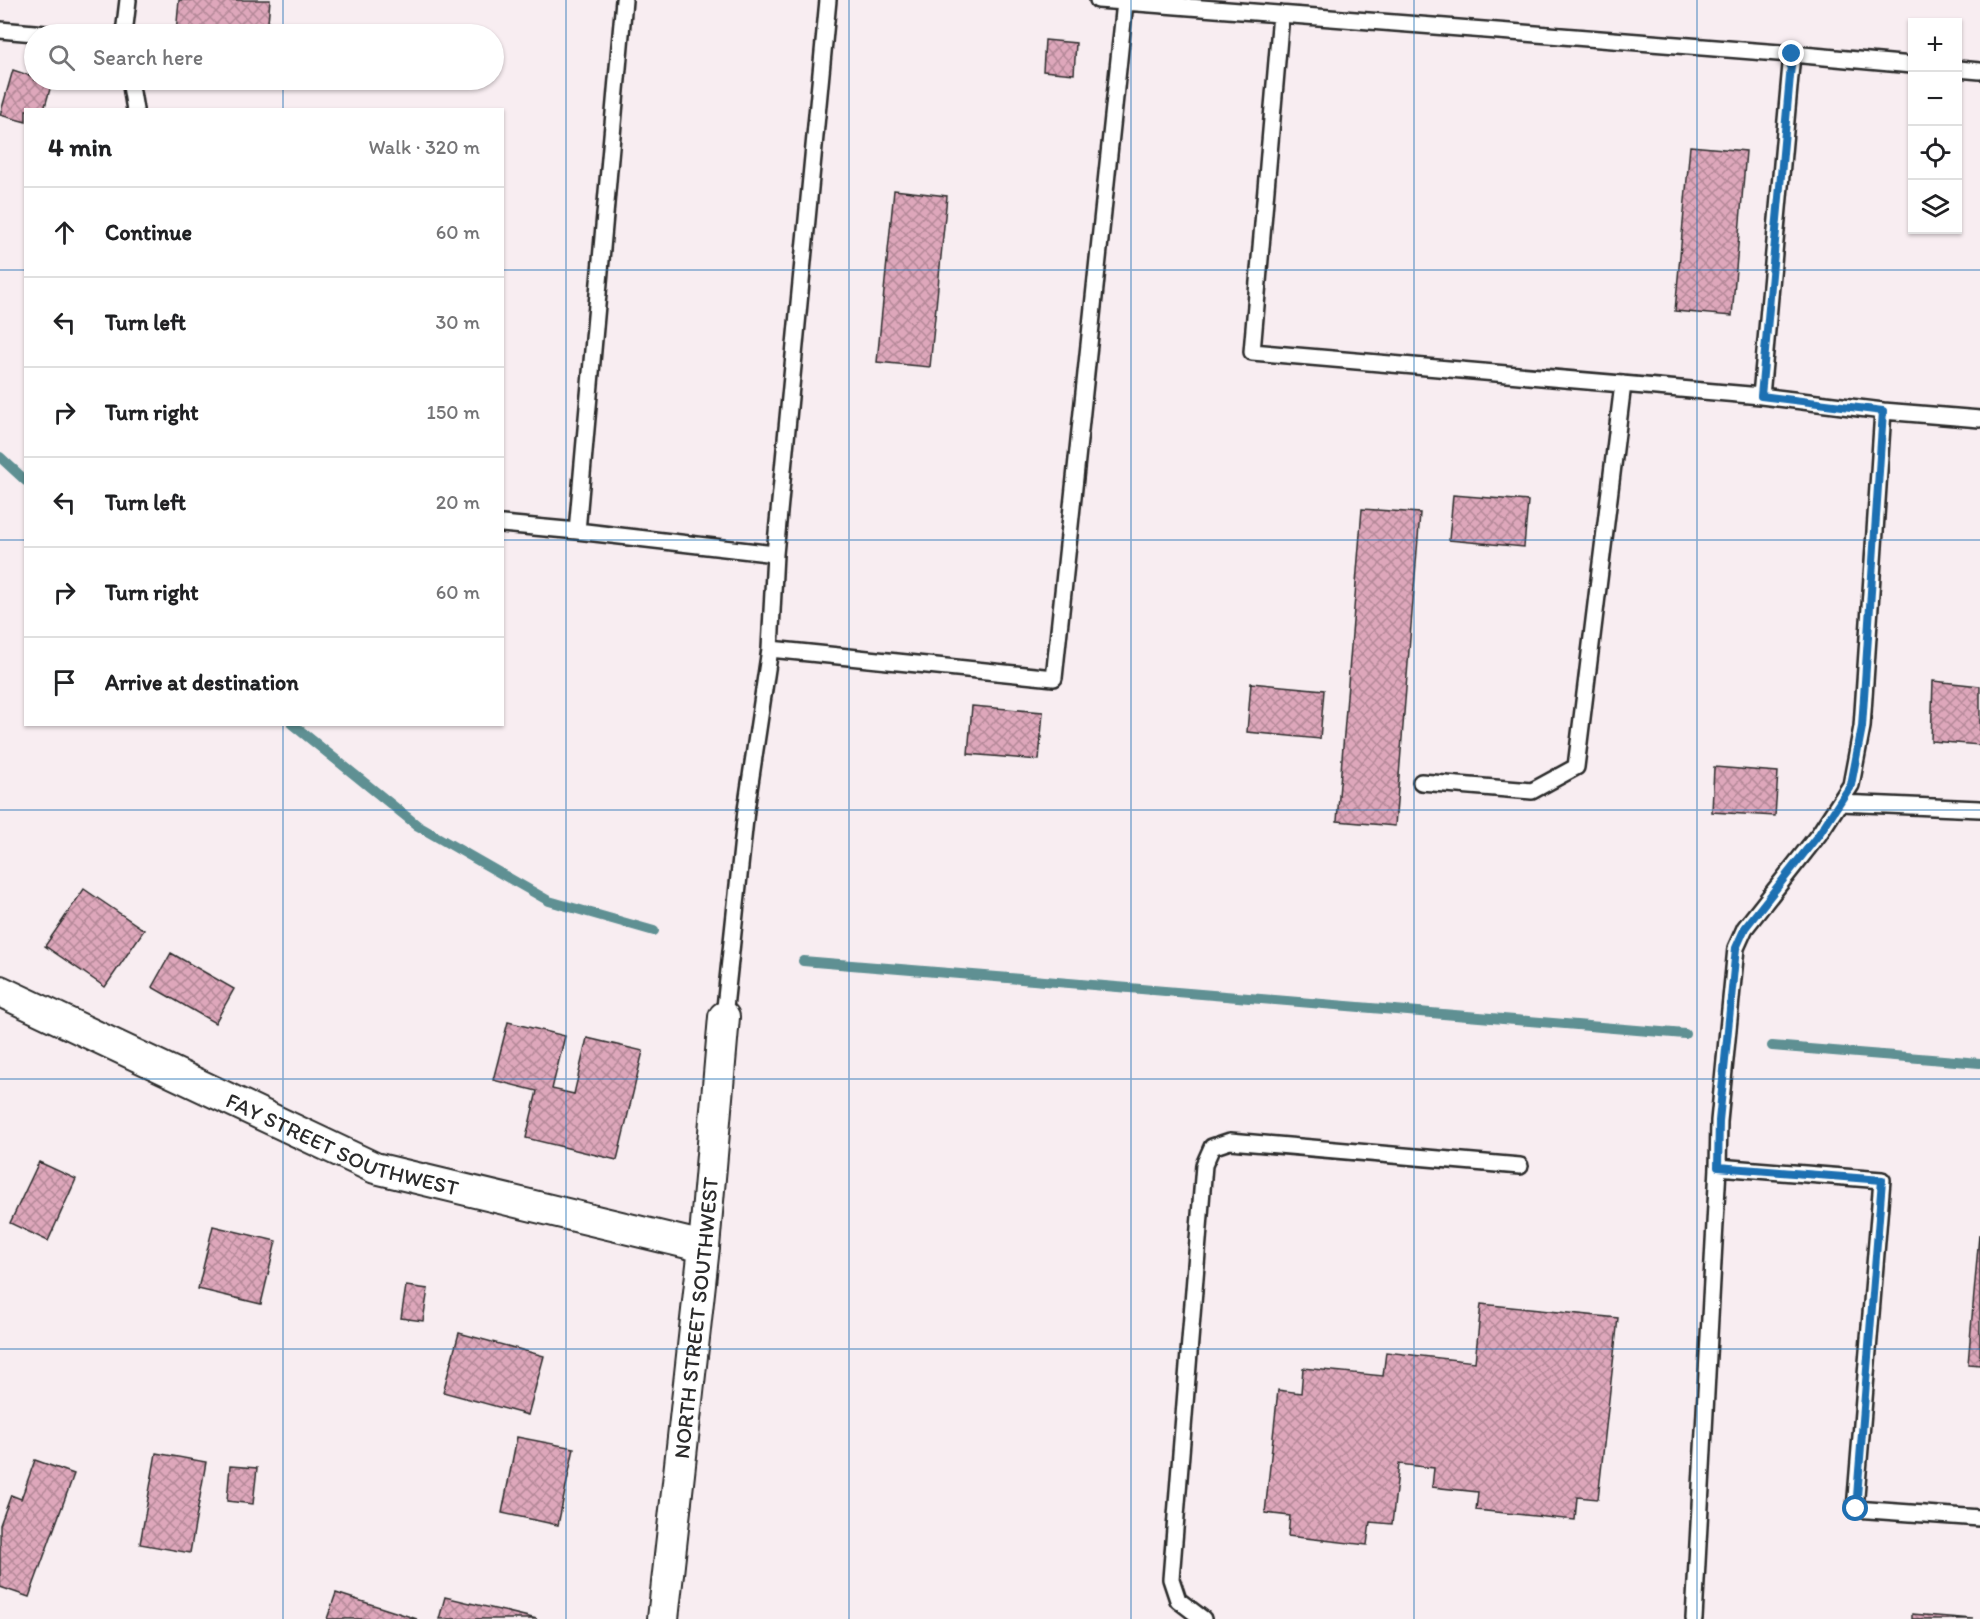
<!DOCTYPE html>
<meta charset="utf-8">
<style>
body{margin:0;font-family:Itim,sans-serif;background:#f2f2f2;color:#202124}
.controls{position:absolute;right:18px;top:18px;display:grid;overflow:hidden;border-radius:0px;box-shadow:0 2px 4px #0004}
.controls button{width:54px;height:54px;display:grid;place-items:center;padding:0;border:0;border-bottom:2px solid #e0e0e0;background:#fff;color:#202124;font:30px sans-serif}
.stop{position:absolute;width:18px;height:18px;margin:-14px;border:4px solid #1f6fb2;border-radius:50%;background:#fff}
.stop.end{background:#1f6fb2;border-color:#fff;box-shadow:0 2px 6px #0008}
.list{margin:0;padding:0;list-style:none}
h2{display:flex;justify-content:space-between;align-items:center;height:78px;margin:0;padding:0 24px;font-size:26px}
h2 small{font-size:20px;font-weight:400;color:#757577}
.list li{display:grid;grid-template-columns:39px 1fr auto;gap:18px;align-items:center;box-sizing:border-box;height:90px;padding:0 24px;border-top:2px solid #e0e0e0}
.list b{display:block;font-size:22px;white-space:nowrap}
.list em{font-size:20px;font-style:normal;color:#757577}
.icon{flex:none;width:33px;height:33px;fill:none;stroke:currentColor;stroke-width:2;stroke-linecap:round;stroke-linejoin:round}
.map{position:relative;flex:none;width:1980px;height:1619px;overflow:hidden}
.search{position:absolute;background:#fff;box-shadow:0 2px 4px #0004;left:24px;top:24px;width:480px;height:66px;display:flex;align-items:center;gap:15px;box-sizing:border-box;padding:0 21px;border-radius:33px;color:#757577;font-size:22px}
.panel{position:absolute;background:#fff;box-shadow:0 2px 4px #0004;left:24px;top:108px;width:480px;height:618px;border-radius:0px}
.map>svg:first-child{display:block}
</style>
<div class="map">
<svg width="1980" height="1619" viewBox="0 0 1980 1619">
<defs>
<pattern id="building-cross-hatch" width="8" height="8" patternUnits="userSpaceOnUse" patternTransform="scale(1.5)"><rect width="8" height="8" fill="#dea7bb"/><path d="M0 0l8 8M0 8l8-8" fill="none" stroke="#b48898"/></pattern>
</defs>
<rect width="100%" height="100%" fill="#f8edf1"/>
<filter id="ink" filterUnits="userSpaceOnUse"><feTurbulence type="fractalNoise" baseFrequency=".0167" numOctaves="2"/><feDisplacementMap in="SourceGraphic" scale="12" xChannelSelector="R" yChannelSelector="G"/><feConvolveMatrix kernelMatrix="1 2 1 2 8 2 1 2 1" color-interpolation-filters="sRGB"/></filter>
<g filter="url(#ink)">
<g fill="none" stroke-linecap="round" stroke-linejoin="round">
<path stroke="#5f9093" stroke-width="10" d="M 0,457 L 26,481
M 292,724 L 418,826 L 549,901 L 654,931
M 803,961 L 1685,1034
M 1772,1046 L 1980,1063"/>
</g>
<path fill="url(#building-cross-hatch)" stroke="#2b2b2b" stroke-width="1.5" d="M 179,0 L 270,0 L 267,34 L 176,34 Z
M 1045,40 L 1076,43 L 1074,74 L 1043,71 Z
M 13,70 L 34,77 L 34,80 L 52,82 L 44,110 L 26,110 L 26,122 L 0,115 Z
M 1690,146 L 1746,151 L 1732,316 L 1675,311 Z
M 894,190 L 947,196 L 930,367 L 877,362 Z
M 1453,495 L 1528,501 L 1524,547 L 1449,540 Z
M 1362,509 L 1420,513 L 1395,826 L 1337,821 Z
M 1933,681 L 1980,686 L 1980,745 L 1931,741 Z
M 1251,683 L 1324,690 L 1320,739 L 1247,732 Z
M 972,706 L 1043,712 L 1039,760 L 968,754 Z
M 1714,767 L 1778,772 L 1775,816 L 1712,812 Z
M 84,889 L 144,930 L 105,987 L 45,946 Z
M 171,953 L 234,989 L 215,1023 L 152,987 Z
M 508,1022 L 565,1036 L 552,1089 L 574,1094 L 587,1038 L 643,1051 L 617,1160 L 526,1138 L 537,1091 L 493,1080 Z
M 39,1162 L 76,1179 L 48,1241 L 10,1223 Z
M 213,1226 L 276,1241 L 261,1304 L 198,1289 Z
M 1979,1235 L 1980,1235 L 1980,1365 L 1968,1364 Z
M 406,1286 L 428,1289 L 423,1321 L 401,1318 Z
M 1481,1304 L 1618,1318 L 1598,1499 L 1577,1497 L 1575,1520 L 1476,1510 L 1478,1492 L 1432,1487 L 1434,1468 L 1399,1464 L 1392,1524 L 1370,1522 L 1367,1545 L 1288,1536 L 1290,1516 L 1265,1513 L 1278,1390 L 1301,1393 L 1303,1368 L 1383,1376 L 1386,1352 L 1475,1362 Z
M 459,1333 L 544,1356 L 528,1415 L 443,1392 Z
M 517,1437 L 574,1448 L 558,1525 L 502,1513 Z
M 156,1453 L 206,1462 L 190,1553 L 140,1544 Z
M 35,1460 L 74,1474 L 29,1597 L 0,1587 L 0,1525 L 11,1495 L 21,1499 Z
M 230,1466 L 257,1468 L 253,1504 L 227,1501 Z
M 336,1593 L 417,1619 L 327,1619 Z
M 445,1597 L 537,1619 L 439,1619 Z
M 1912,1614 L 1973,1619 L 1912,1619 Z"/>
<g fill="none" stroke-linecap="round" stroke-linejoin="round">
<defs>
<path id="service" d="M 624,0 L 577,531 L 775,554 L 770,649
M 1098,0 L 1125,2 L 1125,0
M 1281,14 L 1252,352 L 1761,396
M 0,30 L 46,34
M 124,34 L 128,0
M 1792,54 L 1912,65
M 1958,69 L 1980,71
M 130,80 L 135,110
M 1883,411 L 1980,419
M 502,524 L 577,531
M 775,554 L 828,0
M 1421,782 L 1532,791 L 1576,767 L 1623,384
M 1840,803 L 1980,809
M 724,1017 L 746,810 L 770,649 L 1054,678 L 1125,2 L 1792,54 L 1761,396 L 1883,411 L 1862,727 L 1851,785 L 1819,834 L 1745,928 L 1736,948 L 1719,1121 L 1718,1167 L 1882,1180 L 1855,1509 L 1980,1518
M 1203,1619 L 1178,1600 L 1171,1579 L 1204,1165 L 1212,1147 L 1230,1141 L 1520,1166
M 1694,1619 L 1718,1167"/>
<g id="minor">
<path id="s1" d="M 0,991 L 375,1168 L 704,1247"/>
<path id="s2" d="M 663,1619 L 704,1247 L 724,1017"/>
</g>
</defs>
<use href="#service" stroke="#2b2b2b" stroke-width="20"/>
<use href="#minor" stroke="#2b2b2b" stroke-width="34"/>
<use href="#service" stroke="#fff" stroke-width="15"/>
<use href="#minor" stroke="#fff" stroke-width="30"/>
</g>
</g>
<g fill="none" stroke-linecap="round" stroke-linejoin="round" filter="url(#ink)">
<path stroke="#1f6fb2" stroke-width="8" d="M 1792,54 L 1761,396 L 1883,411 L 1862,727 L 1851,785 L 1819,834 L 1745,928 L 1736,948 L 1719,1121 L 1718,1167 L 1882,1180 L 1856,1509"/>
</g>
<path fill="none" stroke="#1f6fb2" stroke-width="1.5" stroke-opacity="0.55" d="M 283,0 L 283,34M 566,0 L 566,1619M 849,0 L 849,1619M 1131,0 L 1131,1619M 1414,0 L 1414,1619M 1697,0 L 1697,1619M 283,80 L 283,110M 0,270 L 26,270M 502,270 L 1980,270M 0,540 L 26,540M 502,540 L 1980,540M 283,724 L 283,1619M 0,810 L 1980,810M 0,1079 L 1980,1079M 0,1349 L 1980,1349"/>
<g text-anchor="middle" stroke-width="6" stroke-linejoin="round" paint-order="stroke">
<g font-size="22" fill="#2b2b2b" stroke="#fff">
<text dy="8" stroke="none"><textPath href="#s1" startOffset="376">FAY STREET SOUTHWEST</textPath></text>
<text dy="8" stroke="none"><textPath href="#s2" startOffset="303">NORTH STREET SOUTHWEST</textPath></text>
</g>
</g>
</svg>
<div class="controls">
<button>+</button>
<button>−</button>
<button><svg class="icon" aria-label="locate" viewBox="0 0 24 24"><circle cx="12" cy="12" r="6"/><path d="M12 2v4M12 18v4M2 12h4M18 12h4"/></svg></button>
<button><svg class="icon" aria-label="layers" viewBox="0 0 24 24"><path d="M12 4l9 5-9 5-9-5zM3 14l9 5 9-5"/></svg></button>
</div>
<div class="stop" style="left:1856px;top:1509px"></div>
<div class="stop end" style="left:1792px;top:54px"></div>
<div class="search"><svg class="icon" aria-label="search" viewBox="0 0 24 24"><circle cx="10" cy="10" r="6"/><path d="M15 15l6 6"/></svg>Search here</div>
<section class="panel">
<h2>4 min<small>Walk · 320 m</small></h2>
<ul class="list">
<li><svg class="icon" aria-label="ahead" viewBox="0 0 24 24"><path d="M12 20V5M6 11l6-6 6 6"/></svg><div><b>Continue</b></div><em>60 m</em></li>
<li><svg class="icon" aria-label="left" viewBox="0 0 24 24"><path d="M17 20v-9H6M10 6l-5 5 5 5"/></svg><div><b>Turn left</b></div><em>30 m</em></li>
<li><svg class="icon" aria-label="right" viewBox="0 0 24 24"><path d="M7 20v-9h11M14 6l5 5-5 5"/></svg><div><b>Turn right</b></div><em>150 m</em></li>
<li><svg class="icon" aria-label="left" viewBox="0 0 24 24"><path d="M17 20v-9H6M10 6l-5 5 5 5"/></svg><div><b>Turn left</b></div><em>20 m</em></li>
<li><svg class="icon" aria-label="right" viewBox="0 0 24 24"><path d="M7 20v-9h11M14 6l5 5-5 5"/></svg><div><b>Turn right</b></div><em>60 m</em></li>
<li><svg class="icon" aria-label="arrive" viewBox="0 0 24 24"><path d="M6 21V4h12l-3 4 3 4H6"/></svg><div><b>Arrive at destination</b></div></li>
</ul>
</section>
</div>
